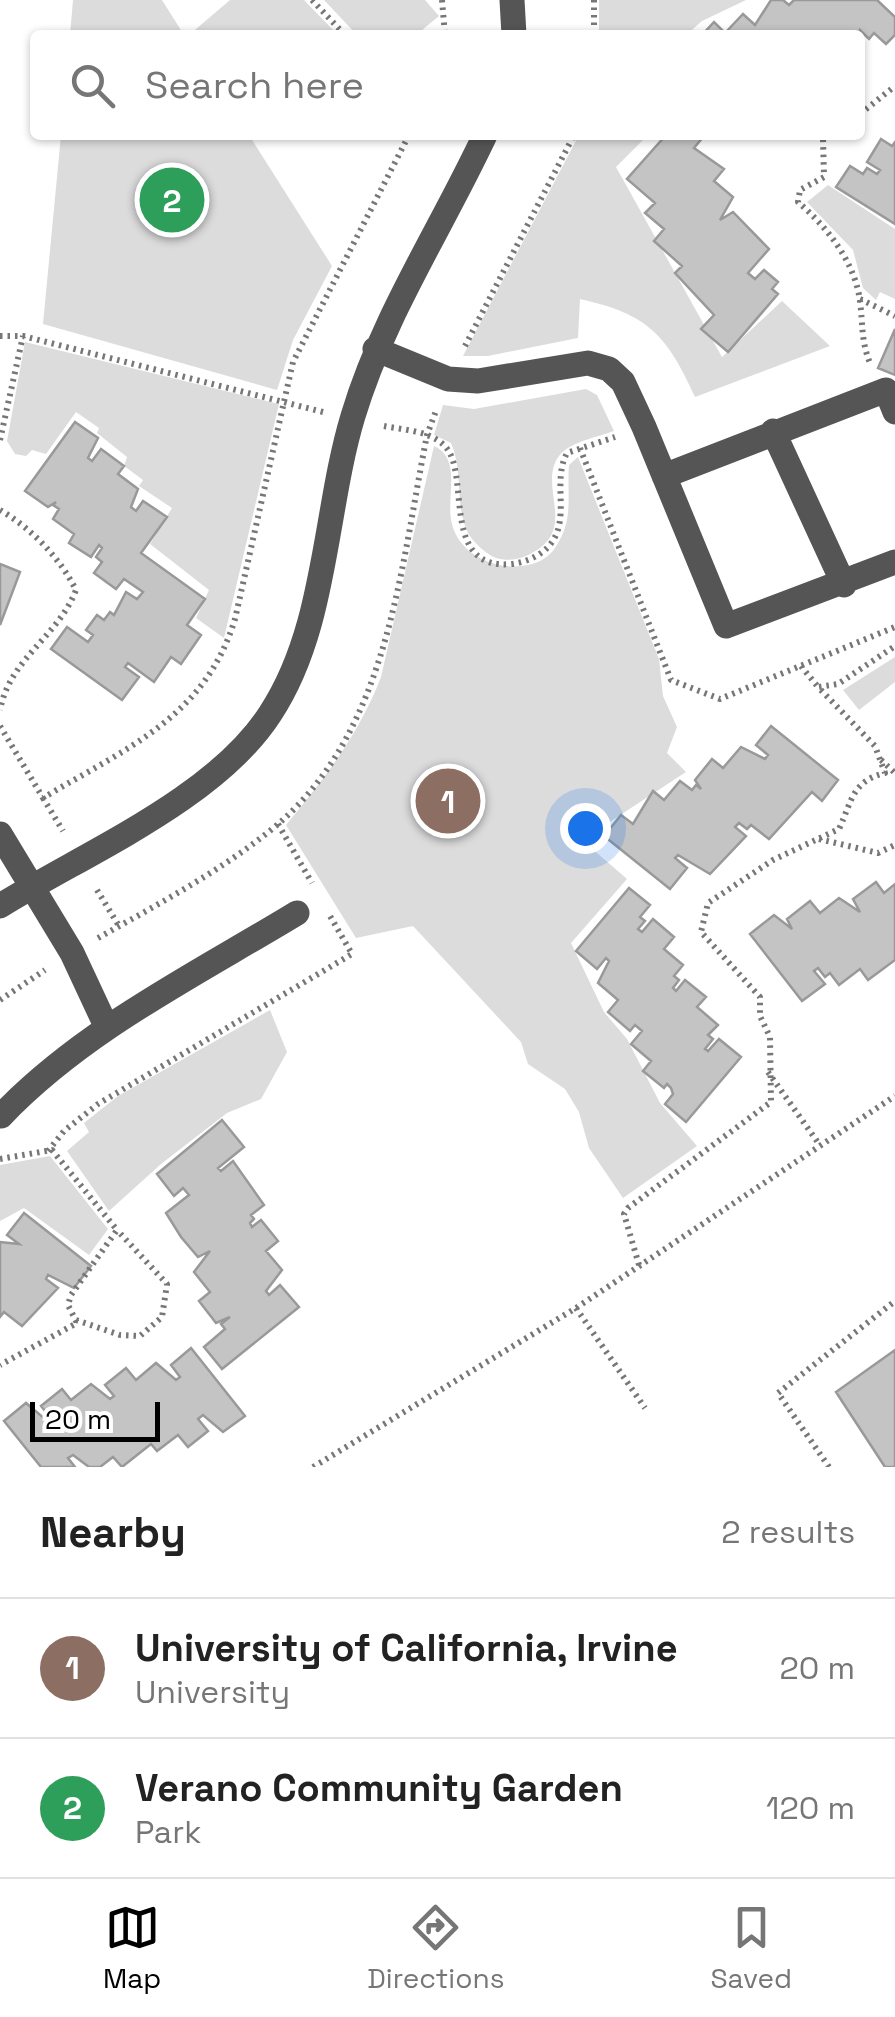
<!DOCTYPE html>
<style>
body{margin:0;font-family:"Space Grotesk",sans-serif;background:#f2f2f2;color:#222}
.scale{position:absolute;left:30px;bottom:25px;width:130px;box-sizing:border-box;padding-left:10px;border:5px solid #000;border-top:0;font-size:28px;line-height:35px;white-space:nowrap;color:#000;-webkit-text-stroke:8px #fff;paint-order:stroke}
.you{position:absolute;left:585px;top:828px;width:35px;height:35px;margin:-25px;border:8px solid #fff;border-radius:50%;background:#1a73e8;box-shadow:0 0 0 15px #1a73e833}
.badge{display:grid;place-items:center;width:65px;height:65px;border-radius:50%;background:#000;color:#fff;font-size:32px;font-weight:700}
.pin{position:absolute;translate:-50% -50%;border:5px solid #fff;box-shadow:0 2px 10px #0006}
.list{margin:0;padding:0;list-style:none}
h2{display:flex;justify-content:space-between;align-items:center;height:130px;margin:0;padding:0 40px;font-size:42px}
h2 small{font-size:32px;font-weight:400;color:#767676}
.list li{display:grid;grid-template-columns:65px 1fr auto;gap:30px;align-items:center;box-sizing:border-box;height:140px;padding:0 40px;border-top:2px solid #e0e0e0}
.list b{display:block;font-size:38px;white-space:nowrap}
.list p{margin:0;font-size:32px;white-space:nowrap;color:#767676}
.list em{font-size:32px;font-style:normal;color:#767676}
.icon{flex:none;width:55px;height:55px;fill:none;stroke:currentColor;stroke-width:2;stroke-linecap:round;stroke-linejoin:round}
.map{position:relative;flex:none;width:895px;height:1467px;overflow:hidden}
.search{position:absolute;background:#fff;box-shadow:0 2px 8px #0004;left:30px;right:30px;top:30px;height:110px;display:flex;align-items:center;gap:25px;box-sizing:border-box;padding:0 35px;border-radius:10px;color:#767676;font-size:38px}
.sheet{height:410px;background:#fff}
nav{display:flex;justify-content:space-around;align-items:center;box-sizing:border-box;height:140px;border-top:2px solid #e0e0e0;background:#fff;font-size:28px;color:#767676}
nav a{display:grid;justify-items:center;gap:5px}
nav .on{color:#000}
.map>svg:first-child{display:block}
</style>
<div class="map">
<svg width="895" height="1467" viewBox="0 0 895 1467">
<rect width="100%" height="100%" fill="#fff"/>
<path fill="#dcdcdc" d="M 73,0 L 162,0 L 184,35 L 70,35 Z
M 230,0 L 304,0 L 338,35 L 189,35 Z
M 324,0 L 425,0 L 439,16 L 416,35 L 357,35 Z
M 599,0 L 746,0 L 702,21 L 686,35 L 599,35 Z
M 61,135 L 249,135 L 332,266 L 293,340 L 277,390 L 43,324 Z
M 579,135 L 648,135 L 616,167 L 722,357 L 782,301 L 830,346 L 695,397 C 667,335 648,314 580,299 L 578,338 L 488,356 L 463,356 Z
M 828,185 L 895,229 L 895,299 L 880,292 L 876,300 L 863,288 L 853,250 L 807,202 Z
M 25,342 L 279,404 L 224,638 L 196,618 L 209,590 L 150,544 L 172,508 L 139,486 L 143,480 L 124,466 L 127,457 L 97,433 L 99,428 L 76,412 L 46,454 L 32,450 L 26,456 L 15,454 L 7,441 Z
M 586,389 L 597,395 L 614,431 C 598,437 569,442 559,456 C 536,487 582,532 526,556 C 517,560 506,561 496,558 C 486,554 473,542 468,533 C 454,504 464,472 451,443 L 434,435 L 443,405 L 474,409 Z
M 434,446 C 463,459 445,499 452,524 C 460,557 501,573 532,564 C 549,559 556,549 563,533 C 572,513 567,488 569,465 L 578,457 L 659,659 L 663,696 L 677,727 L 667,753 L 686,772 L 582,840 L 627,879 L 571,943 L 604,1012 L 627,1039 L 660,1103 L 697,1146 L 623,1198 L 589,1148 L 579,1112 L 565,1089 L 528,1064 L 521,1042 L 413,926 L 356,938 L 286,825 C 325,778 359,734 381,677 Z
M 895,657 L 895,682 L 859,710 L 843,690 Z
M 270,1010 L 287,1052 L 261,1099 L 227,1113 L 161,1164 L 109,1211 L 67,1151 L 89,1132 L 84,1123 L 118,1096 Z
M 50,1156 L 108,1229 L 89,1255 L 24,1208 L 0,1221 L 0,1165 Z"/>
<path fill="#c4c4c4" stroke="#999" stroke-width="2.5" d="M 771,0 L 783,0 L 789,5 L 794,0 L 877,0 L 895,17 L 895,35 L 886,44 L 874,33 L 869,39 L 860,30 L 859,35 L 702,35 L 714,22 L 725,33 L 743,14 L 755,25 Z
M 666,135 L 704,136 L 694,148 L 724,169 L 714,181 L 733,197 L 720,220 L 733,212 L 769,249 L 748,273 L 755,279 L 764,270 L 778,282 L 772,289 L 778,294 L 728,352 L 701,329 L 714,315 L 675,273 L 682,266 L 654,241 L 664,229 L 645,213 L 655,203 L 627,179 Z
M 881,139 L 892,146 L 895,142 L 895,224 L 836,187 L 850,166 L 863,174 L 867,168 L 877,174 L 880,170 L 867,162 Z
M 895,329 L 895,375 L 878,368 Z
M 75,422 L 98,438 L 88,458 L 92,461 L 101,449 L 124,466 L 118,474 L 138,489 L 131,507 L 136,511 L 143,501 L 167,517 L 141,553 L 205,599 L 187,625 L 201,635 L 181,664 L 171,657 L 154,682 L 128,663 L 125,667 L 139,677 L 122,700 L 51,649 L 67,627 L 88,642 L 93,635 L 86,630 L 97,615 L 104,620 L 110,612 L 114,615 L 126,592 L 137,599 L 143,592 L 124,579 L 116,589 L 94,573 L 102,562 L 96,557 L 102,548 L 99,545 L 91,557 L 69,543 L 74,534 L 53,519 L 59,509 L 53,505 L 56,502 L 48,507 L 25,491 Z
M 0,564 L 20,572 L 0,625 Z
M 771,726 L 838,780 L 822,801 L 812,792 L 769,839 L 751,825 L 747,829 L 739,823 L 735,827 L 746,836 L 710,874 L 678,855 L 675,858 L 687,868 L 670,889 L 604,836 L 621,815 L 633,824 L 653,791 L 664,800 L 680,781 L 692,790 L 696,785 L 701,789 L 695,780 L 712,759 L 723,768 L 741,747 L 765,759 L 768,755 L 756,745 Z
M 876,882 L 884,893 L 895,884 L 895,960 L 868,980 L 860,969 L 839,985 L 830,973 L 825,977 L 818,968 L 814,971 L 825,984 L 802,1001 L 750,934 L 774,915 L 792,929 L 787,919 L 810,901 L 820,913 L 839,898 L 860,912 L 853,899 Z
M 629,888 L 650,905 L 640,917 L 645,921 L 638,929 L 642,932 L 653,919 L 674,937 L 664,949 L 683,965 L 674,976 L 679,980 L 673,988 L 676,991 L 685,980 L 706,997 L 697,1007 L 718,1025 L 708,1035 L 713,1039 L 705,1049 L 708,1051 L 719,1039 L 741,1057 L 686,1122 L 665,1104 L 673,1094 L 671,1088 L 667,1084 L 664,1088 L 643,1071 L 651,1061 L 631,1044 L 642,1031 L 635,1025 L 630,1031 L 608,1012 L 618,1000 L 598,983 L 609,961 L 606,958 L 597,969 L 576,951 Z
M 222,1120 L 244,1147 L 218,1168 L 221,1171 L 233,1161 L 264,1205 L 251,1215 L 254,1219 L 250,1223 L 252,1227 L 261,1220 L 278,1241 L 266,1251 L 282,1270 L 266,1291 L 269,1295 L 280,1285 L 299,1307 L 222,1369 L 204,1347 L 225,1329 L 221,1324 L 230,1317 L 216,1323 L 199,1301 L 210,1292 L 194,1272 L 210,1251 L 198,1257 L 181,1237 L 166,1213 L 189,1195 L 183,1188 L 174,1196 L 157,1174 Z
M 24,1213 L 91,1266 L 74,1288 L 48,1275 L 46,1279 L 58,1288 L 22,1326 L 4,1312 L 0,1317 L 0,1242 L 19,1244 L 7,1235 Z
M 191,1348 L 245,1416 L 223,1432 L 203,1415 L 198,1419 L 208,1431 L 188,1447 L 178,1435 L 157,1451 L 151,1444 L 122,1467 L 113,1457 L 100,1467 L 89,1467 L 73,1455 L 68,1458 L 75,1467 L 41,1467 L 4,1421 L 26,1403 L 46,1420 L 50,1417 L 41,1406 L 62,1389 L 71,1400 L 91,1384 L 110,1399 L 114,1396 L 105,1385 L 126,1368 L 136,1380 L 156,1363 L 176,1380 L 180,1377 L 171,1365 Z
M 895,1350 L 895,1467 L 885,1467 L 836,1392 Z"/>
<g fill="none" stroke-linecap="round" stroke-linejoin="round">
<path stroke="#777" stroke-width="6" stroke-dasharray="2.5 5" stroke-linecap="butt" d="M 312,0 L 345,35
M 442,0 L 445,35
M 594,0 L 594,35
M 860,114 L 895,86
M 828,135 L 823,138 L 824,177 L 800,190 L 798,202 C 827,227 855,262 860,301 C 863,325 861,341 870,363
M 860,299 L 895,316
M 0,336 L 23,336 L 323,412
M 465,346 L 574,135
M 384,426 C 404,430 435,431 448,450 C 469,481 442,571 512,564 C 527,562 543,555 552,542 C 570,516 552,481 567,453 L 615,437
M 0,440 L 23,336
M 580,448 L 671,680 L 720,699 L 895,627
M 0,510 C 31,528 60,558 76,590 C 58,637 10,658 0,710
M 801,666 L 818,687
M 0,726 L 43,798 C 126,748 205,718 235,619 L 293,362 L 409,135
M 881,760 L 895,773
M 43,798 L 63,831
M 278,824 L 312,883
M 819,839 L 878,853 L 895,845
M 97,890 L 119,926
M 98,938 C 155,906 215,874 266,834 C 388,739 399,575 427,435 L 437,408
M 0,1000 L 45,970
M 768,1072 L 819,1144
M 48,1151 L 64,1131 L 98,1104 L 352,954 L 330,916
M 0,1159 L 52,1150 L 117,1230 L 71,1295 L 68,1305 L 77,1323 L 0,1365
M 639,1265 L 624,1214 L 628,1208 L 771,1102 L 770,1037 L 760,1016 L 760,997 L 701,932 L 708,903 L 773,860 L 839,829 C 852,801 852,781 885,773 L 875,746 L 818,687 L 838,684 L 895,646
M 576,1308 L 645,1408
M 76,1320 L 120,1335 L 140,1336 L 162,1317 L 167,1284 L 117,1230
M 313,1467 L 576,1308 L 895,1096
M 829,1467 L 778,1393 L 895,1301"/>
<path stroke="#555" stroke-width="25" d="M 512,0 L 514,35
M 375,349 L 448,379 L 478,381 L 588,363 L 609,369 L 623,382 L 644,427 L 726,626 L 895,562
M 773,431 L 844,585
M 664,476 L 886,390 L 895,412
M 0,834 L 72,953 L 107,1028
M 0,906 C 85,853 215,799 270,714 C 327,628 324,512 353,416 C 383,316 441,229 485,135
M 1,1116 C 83,1030 195,975 297,913"/>
</g>
</svg>
<div class="scale">20 m</div>
<div class="you"></div>
<div class="pin badge" style="left:448px;top:801px;background:#8d6e63">1</div>
<div class="pin badge" style="left:172px;top:200px;background:#2e9e5b">2</div>
<div class="search"><svg class="icon" aria-label="search" viewBox="0 0 24 24"><circle cx="10" cy="10" r="6"/><path d="M15 15l6 6"/></svg>Search here</div>
</div>
<section class="sheet">
<h2>Nearby<small>2 results</small></h2>
<ul class="list">
<li><span class="badge" style="background:#8d6e63">1</span><div><b>University of California, Irvine</b><p>University</p></div><em>20 m</em></li>
<li><span class="badge" style="background:#2e9e5b">2</span><div><b>Verano Community Garden</b><p>Park</p></div><em>120 m</em></li>
</ul>
</section>
<nav>
<a class="on"><svg class="icon" aria-label="map" viewBox="0 0 24 24"><path d="M3 6l6-2 6 2 6-2v14l-6 2-6-2-6 2zM9 4v14M15 6v14"/></svg>Map</a>
<a><svg class="icon" aria-label="directions" viewBox="0 0 24 24"><path d="M12 3l9 9-9 9-9-9zM9 14v-3h6M13 9l2 2-2 2"/></svg>Directions</a>
<a><svg class="icon" aria-label="saved" viewBox="0 0 24 24"><path d="M7 4h10v16l-5-4-5 4z"/></svg>Saved</a>
</nav>
